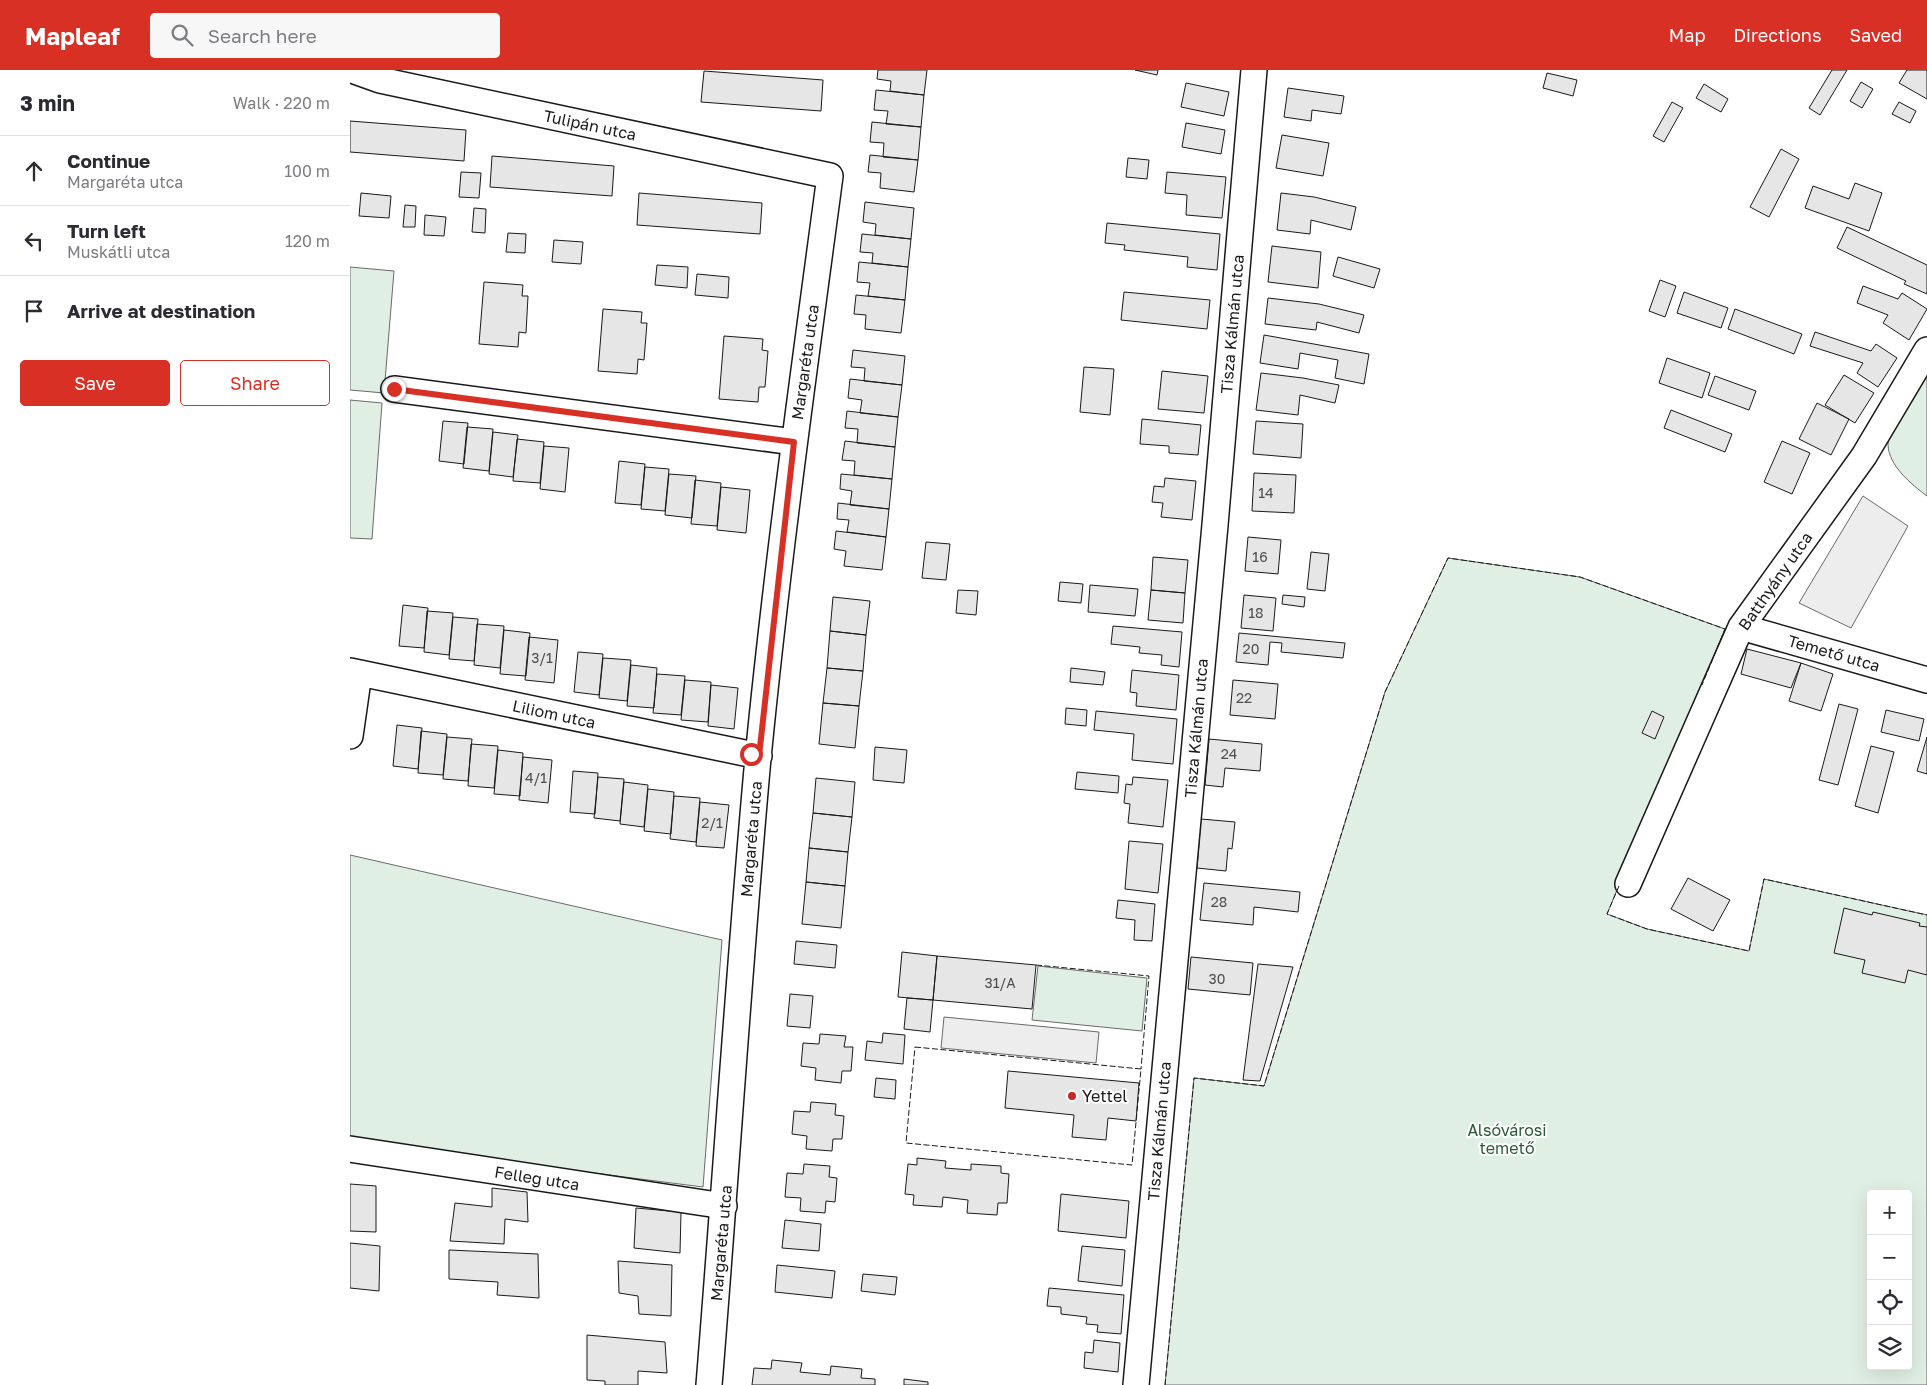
<!DOCTYPE html>
<meta charset="utf-8">
<style>
body{margin:0;font-family:"Golos Text",sans-serif;background:#f7f7f7;color:#2b2b33}
.controls{position:absolute;right:15px;bottom:15px;display:grid;overflow:hidden;border-radius:5px;box-shadow:0 5px 20px #0002}
.controls button{width:45px;height:45px;display:grid;place-items:center;padding:0;border:0;border-bottom:1px solid #e1e1e2;background:#fff;color:#2b2b33;font:25px sans-serif}
.stop{position:absolute;width:15px;height:15px;margin:-11px;border:4px solid #d93025;border-radius:50%;background:#fff}
.stop.end{background:#d93025;border-color:#fff;box-shadow:0 1px 5px #0008}
.list{margin:0;padding:0;list-style:none}
h2{display:flex;justify-content:space-between;align-items:center;height:65px;margin:0;padding:0 20px;font-size:21px}
h2 small{font-size:16px;font-weight:400;color:#7c7c81}
.list li{display:grid;grid-template-columns:32px 1fr auto;gap:15px;align-items:center;box-sizing:border-box;height:70px;padding:0 20px;border-top:1px solid #e1e1e2}
.list b{display:block;font-size:19px;white-space:nowrap}
.list p{margin:0;font-size:16px;white-space:nowrap;color:#7c7c81}
.list em{font-size:16px;font-style:normal;color:#7c7c81}
.actions{display:flex;gap:10px;padding:15px 20px}
.actions a{flex:1;padding:11px 0;border:1px solid #d93025;border-radius:5px;text-align:center;font-size:18px;color:#d93025}
.actions .main{background:#d93025;color:#fff}
.icon{flex:none;width:28px;height:28px;fill:none;stroke:currentColor;stroke-width:2;stroke-linecap:round;stroke-linejoin:round}
.map{position:relative;flex:none;width:1577px;height:1315px;overflow:hidden}
header{display:flex;align-items:center;gap:30px;box-sizing:border-box;height:70px;padding:0 25px;background:#d93025;color:#fff}
header strong{font-size:24px}
nav{display:flex;gap:28px;margin-inline-start:auto;font-size:18px}
.search{width:350px;height:45px;background:#f7f7f7;display:flex;align-items:center;gap:12px;box-sizing:border-box;padding:0 18px;border-radius:5px;color:#7c7c81;font-size:19px}
main{display:flex}
aside{flex:1;background:#fff}
.map>svg:first-child{display:block}
</style>
<header>
<strong>Mapleaf</strong>
<div class="search"><svg class="icon" aria-label="search" viewBox="0 0 24 24"><circle cx="10" cy="10" r="6"/><path d="M15 15l6 6"/></svg>Search here</div>
<nav><a>Map</a><a>Directions</a><a>Saved</a></nav>
</header>
<main>
<aside>
<h2>3 min<small>Walk · 220 m</small></h2>
<ul class="list">
<li><svg class="icon" aria-label="ahead" viewBox="0 0 24 24"><path d="M12 20V5M6 11l6-6 6 6"/></svg><div><b>Continue</b><p>Margaréta utca</p></div><em>100 m</em></li>
<li><svg class="icon" aria-label="left" viewBox="0 0 24 24"><path d="M17 20v-9H6M10 6l-5 5 5 5"/></svg><div><b>Turn left</b><p>Muskátli utca</p></div><em>120 m</em></li>
<li><svg class="icon" aria-label="arrive" viewBox="0 0 24 24"><path d="M6 21V4h12l-3 4 3 4H6"/></svg><div><b>Arrive at destination</b></div></li>
</ul>
<div class="actions"><a class="main">Save</a><a>Share</a></div>
</aside>
<div class="map">
<svg width="1577" height="1315" viewBox="0 0 1577 1315">
<rect width="100%" height="100%" fill="#fff"/>
<path fill="#e0efe3" stroke="#6a6a6a" fill-rule="evenodd" d="M 0,197 L 44,201 L 34,323 L 0,320 Z
M 1577,299 L 1577,426 C 1561,414 1539,396 1538,375 C 1537,358 1567,315 1577,299 Z
M 0,330 L 32,333 L 22,469 L 0,468 Z
M 1098,488 L 1230,507 L 1375,559 L 1257,844 L 1297,859 L 1399,881 L 1414,809 L 1577,845 L 1577,1315 L 815,1315 L 844,1008 L 914,1016 L 1035,622 ZM 1521,1124 L 1558,1124 L 1558,1296 L 1521,1296 Z
M 0,785 L 372,870 L 353,1117 L 0,1072 Z
M 688,896 L 797,908 L 792,961 L 682,950 Z"/>
<path fill="#ededed" stroke="#6a6a6a" d="M 1513,426 L 1558,456 L 1501,558 L 1449,533 Z
M 594,947 L 749,962 L 746,993 L 591,978 Z"/>
<path fill="#e6e6e6" stroke="#1a1a1a" d="M 528,0 L 577,0 L 574,25 L 540,21 L 541,11 L 527,9 Z
M 785,0 L 808,0 L 807,5 Z
M 1482,0 L 1497,0 L 1470,45 L 1459,38 Z
M 1557,0 L 1577,0 L 1577,29 L 1549,13 Z
M 354,1 L 473,10 L 471,41 L 351,32 Z
M 1197,3 L 1227,10 L 1223,26 L 1193,18 Z
M 1511,12 L 1523,19 L 1512,38 L 1500,31 Z
M 836,13 L 879,22 L 874,46 L 831,37 Z
M 1354,14 L 1378,29 L 1371,42 L 1346,28 Z
M 938,18 L 994,26 L 991,44 L 962,40 L 961,51 L 934,47 Z
M 526,20 L 574,25 L 571,57 L 536,54 L 538,41 L 524,40 Z
M 1322,32 L 1333,38 L 1314,72 L 1303,66 Z
M 1549,32 L 1566,41 L 1560,53 L 1542,44 Z
M 0,51 L 116,60 L 114,91 L 0,82 Z
M 522,52 L 571,57 L 568,90 L 533,87 L 534,73 L 520,72 Z
M 836,53 L 875,60 L 871,84 L 832,77 Z
M 932,65 L 979,73 L 973,106 L 926,98 Z
M 1431,79 L 1449,89 L 1419,147 L 1400,137 Z
M 520,85 L 568,90 L 564,122 L 530,118 L 531,103 L 518,102 Z
M 142,86 L 264,96 L 262,126 L 140,117 Z
M 778,88 L 799,90 L 797,109 L 776,107 Z
M 111,102 L 131,103 L 129,128 L 109,127 Z
M 817,102 L 876,107 L 872,148 L 836,145 L 837,125 L 815,123 Z
M 1505,113 L 1532,123 L 1519,161 L 1455,138 L 1463,116 L 1499,129 Z
M 11,123 L 41,126 L 39,148 L 9,146 Z
M 289,123 L 412,133 L 410,164 L 287,155 Z
M 931,123 L 964,127 L 1006,137 L 1001,160 L 961,150 L 960,164 L 927,160 Z
M 515,132 L 564,138 L 561,169 L 525,165 L 526,154 L 513,152 Z
M 55,135 L 66,136 L 65,157 L 53,157 Z
M 124,138 L 136,139 L 135,163 L 122,162 Z
M 75,145 L 96,147 L 94,166 L 74,165 Z
M 757,153 L 870,164 L 867,200 L 837,197 L 838,187 L 774,180 L 775,175 L 755,173 Z
M 1497,157 L 1577,195 L 1577,224 L 1554,214 L 1556,211 L 1487,178 Z
M 158,163 L 176,164 L 175,183 L 156,182 Z
M 512,164 L 561,169 L 558,197 L 522,193 L 523,183 L 510,182 Z
M 204,170 L 233,172 L 231,194 L 202,192 Z
M 922,176 L 971,182 L 968,218 L 918,212 Z
M 988,187 L 1030,199 L 1024,218 L 983,206 Z
M 509,192 L 558,197 L 555,230 L 518,226 L 520,213 L 507,212 Z
M 307,195 L 338,197 L 337,218 L 305,215 Z
M 347,204 L 379,207 L 378,228 L 345,225 Z
M 1310,210 L 1326,216 L 1315,247 L 1299,241 Z
M 134,212 L 173,215 L 172,226 L 178,226 L 176,263 L 169,262 L 168,277 L 129,274 Z
M 1513,216 L 1548,229 L 1552,223 L 1577,239 L 1559,270 L 1533,253 L 1538,245 L 1507,233 Z
M 774,222 L 860,230 L 857,259 L 771,250 Z
M 1334,222 L 1378,238 L 1371,258 L 1327,243 Z
M 506,225 L 555,230 L 551,263 L 515,259 L 516,245 L 504,244 Z
M 918,228 L 969,234 L 1014,245 L 1009,263 L 967,252 L 966,260 L 915,254 Z
M 253,239 L 292,242 L 291,253 L 297,253 L 294,290 L 288,289 L 287,304 L 248,301 Z
M 1385,239 L 1452,264 L 1444,284 L 1378,259 Z
M 1465,262 L 1521,281 L 1526,274 L 1547,288 L 1528,317 L 1507,303 L 1513,293 L 1460,276 Z
M 914,265 L 1019,284 L 1014,314 L 985,308 L 988,290 L 950,283 L 948,299 L 910,293 Z
M 374,266 L 413,269 L 412,280 L 418,281 L 415,317 L 409,317 L 408,332 L 369,329 Z
M 503,280 L 555,286 L 552,315 L 514,311 L 515,298 L 501,297 Z
M 1317,288 L 1360,303 L 1352,328 L 1309,313 Z
M 734,297 L 764,299 L 760,345 L 730,342 Z
M 812,301 L 858,306 L 854,343 L 808,339 Z
M 911,303 L 953,308 L 989,315 L 985,333 L 950,325 L 948,345 L 906,340 Z
M 1494,305 L 1524,323 L 1505,353 L 1475,335 Z
M 1365,306 L 1406,321 L 1399,340 L 1358,325 Z
M 500,309 L 552,315 L 548,347 L 510,343 L 512,330 L 498,328 Z
M 1467,333 L 1499,349 L 1481,385 L 1449,369 Z
M 1321,340 L 1382,364 L 1375,382 L 1314,358 Z
M 497,341 L 548,347 L 545,377 L 507,373 L 508,359 L 495,358 Z
M 792,349 L 851,355 L 848,385 L 819,383 L 819,376 L 790,374 Z
M 93,351 L 118,353 L 114,394 L 89,391 Z
M 906,351 L 953,354 L 951,388 L 903,384 Z
M 117,357 L 143,359 L 139,401 L 113,398 Z
M 143,362 L 168,365 L 163,407 L 139,404 Z
M 167,369 L 194,372 L 190,413 L 163,411 Z
M 495,371 L 545,377 L 542,409 L 504,405 L 505,391 L 492,390 Z
M 1432,371 L 1460,383 L 1442,424 L 1414,412 Z
M 194,376 L 219,378 L 215,422 L 190,419 Z
M 269,391 L 295,394 L 291,435 L 265,433 Z
M 295,397 L 319,399 L 315,441 L 291,439 Z
M 904,403 L 946,405 L 944,443 L 902,441 Z
M 319,404 L 346,406 L 342,448 L 315,445 Z
M 491,404 L 542,409 L 539,439 L 500,435 L 502,421 L 490,419 Z
M 815,408 L 846,411 L 842,450 L 811,447 L 813,433 L 802,432 L 804,416 L 814,417 Z
M 345,410 L 371,413 L 367,456 L 341,454 Z
M 371,417 L 400,420 L 396,463 L 367,460 Z
M 488,433 L 539,439 L 536,467 L 497,462 L 499,450 L 487,449 Z
M 486,461 L 536,467 L 532,500 L 494,496 L 496,481 L 484,479 Z
M 898,467 L 931,470 L 928,504 L 895,501 Z
M 576,472 L 600,474 L 596,510 L 572,508 Z
M 961,482 L 979,484 L 975,521 L 957,519 Z
M 803,487 L 838,490 L 835,523 L 801,520 Z
M 710,512 L 733,514 L 731,533 L 708,531 Z
M 740,515 L 788,519 L 785,546 L 738,542 Z
M 608,520 L 628,521 L 626,545 L 606,543 Z
M 801,520 L 835,523 L 833,553 L 798,550 Z
M 894,525 L 926,528 L 923,561 L 891,558 Z
M 933,525 L 955,527 L 954,537 L 932,534 Z
M 483,527 L 520,531 L 516,565 L 480,561 Z
M 53,535 L 78,538 L 74,578 L 49,576 Z
M 77,541 L 103,543 L 99,585 L 74,582 Z
M 103,547 L 128,549 L 124,591 L 99,589 Z
M 127,554 L 154,556 L 150,598 L 124,595 Z
M 763,556 L 832,562 L 829,597 L 811,595 L 812,585 L 789,583 L 790,577 L 761,574 Z
M 154,560 L 180,563 L 176,606 L 150,604 Z
M 480,561 L 516,565 L 513,601 L 477,598 Z
M 889,563 L 995,573 L 993,588 L 931,582 L 932,573 L 920,572 L 918,595 L 886,592 Z
M 179,567 L 208,570 L 204,613 L 175,610 Z
M 1397,579 L 1451,593 L 1441,618 L 1391,604 Z
M 228,582 L 253,584 L 249,625 L 224,622 Z
M 253,588 L 281,590 L 277,631 L 249,628 Z
M 1451,593 L 1483,604 L 1471,641 L 1439,631 Z
M 281,595 L 307,598 L 304,638 L 277,636 Z
M 477,598 L 513,601 L 509,636 L 473,633 Z
M 721,598 L 755,602 L 753,615 L 720,612 Z
M 782,600 L 829,605 L 826,640 L 786,636 L 787,623 L 780,622 Z
M 307,604 L 335,606 L 331,645 L 303,643 Z
M 335,610 L 361,612 L 358,652 L 331,650 Z
M 883,610 L 928,614 L 925,649 L 880,645 Z
M 361,615 L 388,618 L 384,659 L 358,656 Z
M 473,633 L 509,636 L 505,678 L 469,674 Z
M 1489,634 L 1508,639 L 1488,715 L 1469,710 Z
M 716,638 L 737,640 L 736,656 L 715,654 Z
M 1536,640 L 1574,649 L 1569,671 L 1531,662 Z
M 746,641 L 827,649 L 823,694 L 782,690 L 784,664 L 744,660 Z
M 1302,641 L 1314,647 L 1305,669 L 1292,663 Z
M 47,655 L 72,658 L 68,699 L 43,696 Z
M 71,661 L 97,664 L 93,705 L 68,703 Z
M 97,667 L 122,669 L 118,711 L 93,709 Z
M 1577,667 L 1577,704 L 1567,701 Z
M 859,669 L 912,674 L 910,701 L 875,698 L 873,717 L 855,715 Z
M 121,674 L 148,676 L 144,718 L 118,716 Z
M 1521,676 L 1544,682 L 1528,743 L 1505,736 Z
M 525,677 L 557,680 L 554,713 L 523,710 Z
M 148,680 L 173,683 L 170,726 L 144,724 Z
M 173,687 L 202,690 L 198,733 L 169,730 Z
M 223,701 L 248,703 L 245,744 L 220,742 Z
M 727,702 L 769,706 L 768,723 L 725,719 Z
M 248,707 L 274,709 L 270,751 L 244,748 Z
M 783,707 L 818,710 L 813,757 L 778,753 L 780,734 L 774,733 L 776,714 L 782,715 Z
M 466,708 L 505,712 L 502,747 L 463,743 Z
M 274,712 L 298,715 L 294,757 L 270,754 Z
M 298,719 L 324,722 L 321,764 L 294,761 Z
M 324,726 L 350,728 L 346,772 L 320,769 Z
M 350,732 L 379,735 L 374,778 L 346,776 Z
M 463,743 L 502,747 L 498,782 L 459,778 Z
M 851,749 L 885,752 L 882,779 L 878,778 L 876,801 L 847,798 Z
M 779,771 L 813,774 L 808,823 L 775,819 Z
M 459,778 L 498,782 L 495,816 L 456,812 Z
M 1338,808 L 1380,830 L 1363,861 L 1321,839 Z
M 456,812 L 495,816 L 491,858 L 452,854 Z
M 854,813 L 950,822 L 948,842 L 904,837 L 903,855 L 850,850 Z
M 768,830 L 805,834 L 802,871 L 784,870 L 785,850 L 766,848 Z
M 1494,838 L 1522,845 L 1523,842 L 1570,853 L 1569,856 L 1577,857 L 1577,905 L 1558,900 L 1555,913 L 1512,903 L 1515,890 L 1484,883 Z
M 446,871 L 487,875 L 485,898 L 444,894 Z
M 552,882 L 587,886 L 583,930 L 548,927 Z
M 587,886 L 686,895 L 682,939 L 583,930 Z
M 841,887 L 903,893 L 900,925 L 838,919 Z
M 908,894 L 943,897 L 910,1011 L 893,1010 Z
M 440,924 L 463,926 L 460,958 L 437,956 Z
M 557,928 L 583,930 L 580,962 L 554,959 Z
M 533,963 L 555,965 L 553,994 L 515,990 L 517,971 L 532,973 Z
M 470,964 L 496,966 L 494,977 L 503,977 L 501,1001 L 492,1001 L 491,1013 L 465,1010 L 466,998 L 451,996 L 453,973 L 469,974 Z
M 658,1001 L 789,1013 L 786,1051 L 758,1048 L 756,1070 L 722,1067 L 724,1045 L 655,1038 Z
M 526,1008 L 546,1010 L 545,1029 L 524,1027 Z
M 461,1032 L 486,1034 L 485,1045 L 494,1046 L 492,1069 L 483,1069 L 482,1081 L 456,1079 L 457,1066 L 442,1064 L 444,1041 L 460,1042 Z
M 567,1088 L 596,1091 L 595,1098 L 621,1100 L 621,1094 L 651,1096 L 651,1103 L 659,1104 L 657,1133 L 648,1133 L 647,1145 L 617,1143 L 618,1130 L 593,1127 L 592,1137 L 563,1135 L 564,1125 L 555,1124 L 558,1094 L 567,1095 Z
M 454,1094 L 480,1096 L 479,1107 L 487,1108 L 485,1132 L 476,1131 L 475,1143 L 450,1141 L 451,1128 L 435,1127 L 437,1103 L 453,1104 Z
M 0,1114 L 26,1116 L 26,1162 L 0,1161 Z
M 142,1118 L 177,1122 L 178,1152 L 155,1149 L 154,1174 L 100,1171 L 105,1133 L 142,1137 Z
M 711,1124 L 779,1131 L 776,1168 L 708,1161 Z
M 286,1138 L 331,1142 L 330,1183 L 284,1178 Z
M 435,1150 L 471,1154 L 469,1181 L 432,1178 Z
M 0,1173 L 30,1176 L 29,1221 L 0,1218 Z
M 732,1176 L 775,1180 L 772,1216 L 728,1211 Z
M 99,1180 L 188,1184 L 189,1228 L 147,1225 L 148,1212 L 99,1209 Z
M 268,1191 L 322,1195 L 321,1246 L 289,1244 L 288,1226 L 269,1223 Z
M 427,1195 L 485,1201 L 482,1228 L 425,1222 Z
M 513,1204 L 547,1207 L 545,1225 L 511,1221 Z
M 699,1218 L 774,1225 L 771,1264 L 747,1262 L 748,1255 L 736,1254 L 737,1247 L 711,1244 L 711,1237 L 697,1236 Z
M 237,1265 L 315,1272 L 317,1303 L 288,1301 L 288,1315 L 255,1315 L 255,1311 L 237,1310 Z
M 744,1270 L 770,1273 L 768,1302 L 734,1298 L 735,1282 L 743,1283 Z
M 422,1290 L 452,1293 L 450,1302 L 480,1305 L 481,1296 L 512,1299 L 511,1308 L 525,1309 L 525,1315 L 402,1315 L 404,1298 L 421,1299 Z
M 554,1309 L 578,1312 L 578,1315 L 554,1315 Z"/>
<g fill="none" stroke-linecap="round" stroke-linejoin="round">
<defs>
<path id="minor" d="M 2,0 L 30,10 L 480,106 C 454,300 427,494 408,688 C 389,897 376,1106 359,1315
M 44,319 L 444,372
M 1391,557 L 1577,610
M 0,601 L 409,686
M 0,666 L 9,603
M 1278,814 L 1391,557 L 1514,386 L 1577,280
M 0,1079 L 374,1136
M 786,1315 L 865,455 L 904,0"/>
</defs>
<use href="#minor" stroke="#1a1a1a" stroke-width="28"/>
<use href="#minor" stroke="#fff" stroke-width="25"/>
<path stroke="#1a1a1a" stroke-width="1" stroke-dasharray="6 2.5" stroke-linecap="butt" d="M 1269,816 L 1257,844 L 1297,859 L 1399,881 L 1414,809 L 1577,845
M 686,895 L 799,906 L 791,999
M 565,977 L 791,999 L 782,1095 L 556,1073 Z
M 815,1315 L 844,1008 L 914,1016 L 1035,622 L 1098,488 L 1230,507 L 1375,559 L 1352,615"/>
</g>
<g fill="none" stroke-linecap="round" stroke-linejoin="round">
<path stroke="#d93025" stroke-width="6" d="M 44,319 L 444,372 L 409,686 L 401,684"/>
</g>
<circle fill="#c62828" stroke="#fff" stroke-width="2" cx="722" cy="1026" r="5"/>
<g text-anchor="middle" stroke-width="4" stroke-linejoin="round" paint-order="stroke">
<g font-size="14" fill="#4d4d4d">
<text x="916" y="428">14</text>
<text x="910" y="492">16</text>
<text x="906" y="548">18</text>
<text x="901" y="584">20</text>
<text x="192" y="593">3/1</text>
<text x="894" y="633">22</text>
<text x="879" y="689">24</text>
<text x="186" y="713">4/1</text>
<text x="362" y="758">2/1</text>
<text x="869" y="837">28</text>
<text x="867" y="914">30</text>
<text x="650" y="918">31/A</text>
</g>
<g font-size="16" fill="#1a1a1a" stroke="#fff">
<text transform="translate(240 55) rotate(12)" y="6">Tulipán utca</text>
<text transform="translate(882 254) rotate(-85)" y="6">Tisza Kálmán utca</text>
<text transform="translate(455 292) rotate(-82)" y="6">Margaréta utca</text>
<text transform="translate(1425 511) rotate(-55)" y="6">Batthyány utca</text>
<text transform="translate(1484 583) rotate(16)" y="6">Temető utca</text>
<text transform="translate(204 644) rotate(12)" y="6">Liliom utca</text>
<text transform="translate(846 658) rotate(-85)" y="6">Tisza Kálmán utca</text>
<text transform="translate(401 769) rotate(-85)" y="6">Margaréta utca</text>
<text transform="translate(809 1061) rotate(-85)" y="6">Tisza Kálmán utca</text>
<text transform="translate(187 1108) rotate(9)" y="6">Felleg utca</text>
<text transform="translate(371 1173) rotate(-85)" y="6">Margaréta utca</text>
</g>
<g font-size="16" fill="#1a1a1a" stroke="#fff" text-anchor="start">
<text x="732" y="1032">Yettel</text>
</g>
<g font-size="16" fill="#2b5a34" stroke="#fff">
<text x="1157" y="1066">Alsóvárosi<tspan x="1157" dy="18">temető</tspan></text>
</g>
</g>
</svg>
<div class="controls">
<button>+</button>
<button>−</button>
<button><svg class="icon" aria-label="locate" viewBox="0 0 24 24"><circle cx="12" cy="12" r="6"/><path d="M12 2v4M12 18v4M2 12h4M18 12h4"/></svg></button>
<button><svg class="icon" aria-label="layers" viewBox="0 0 24 24"><path d="M12 4l9 5-9 5-9-5zM3 14l9 5 9-5"/></svg></button>
</div>
<div class="stop" style="left:401px;top:684px"></div>
<div class="stop end" style="left:44px;top:319px"></div>
</div>
</main>
